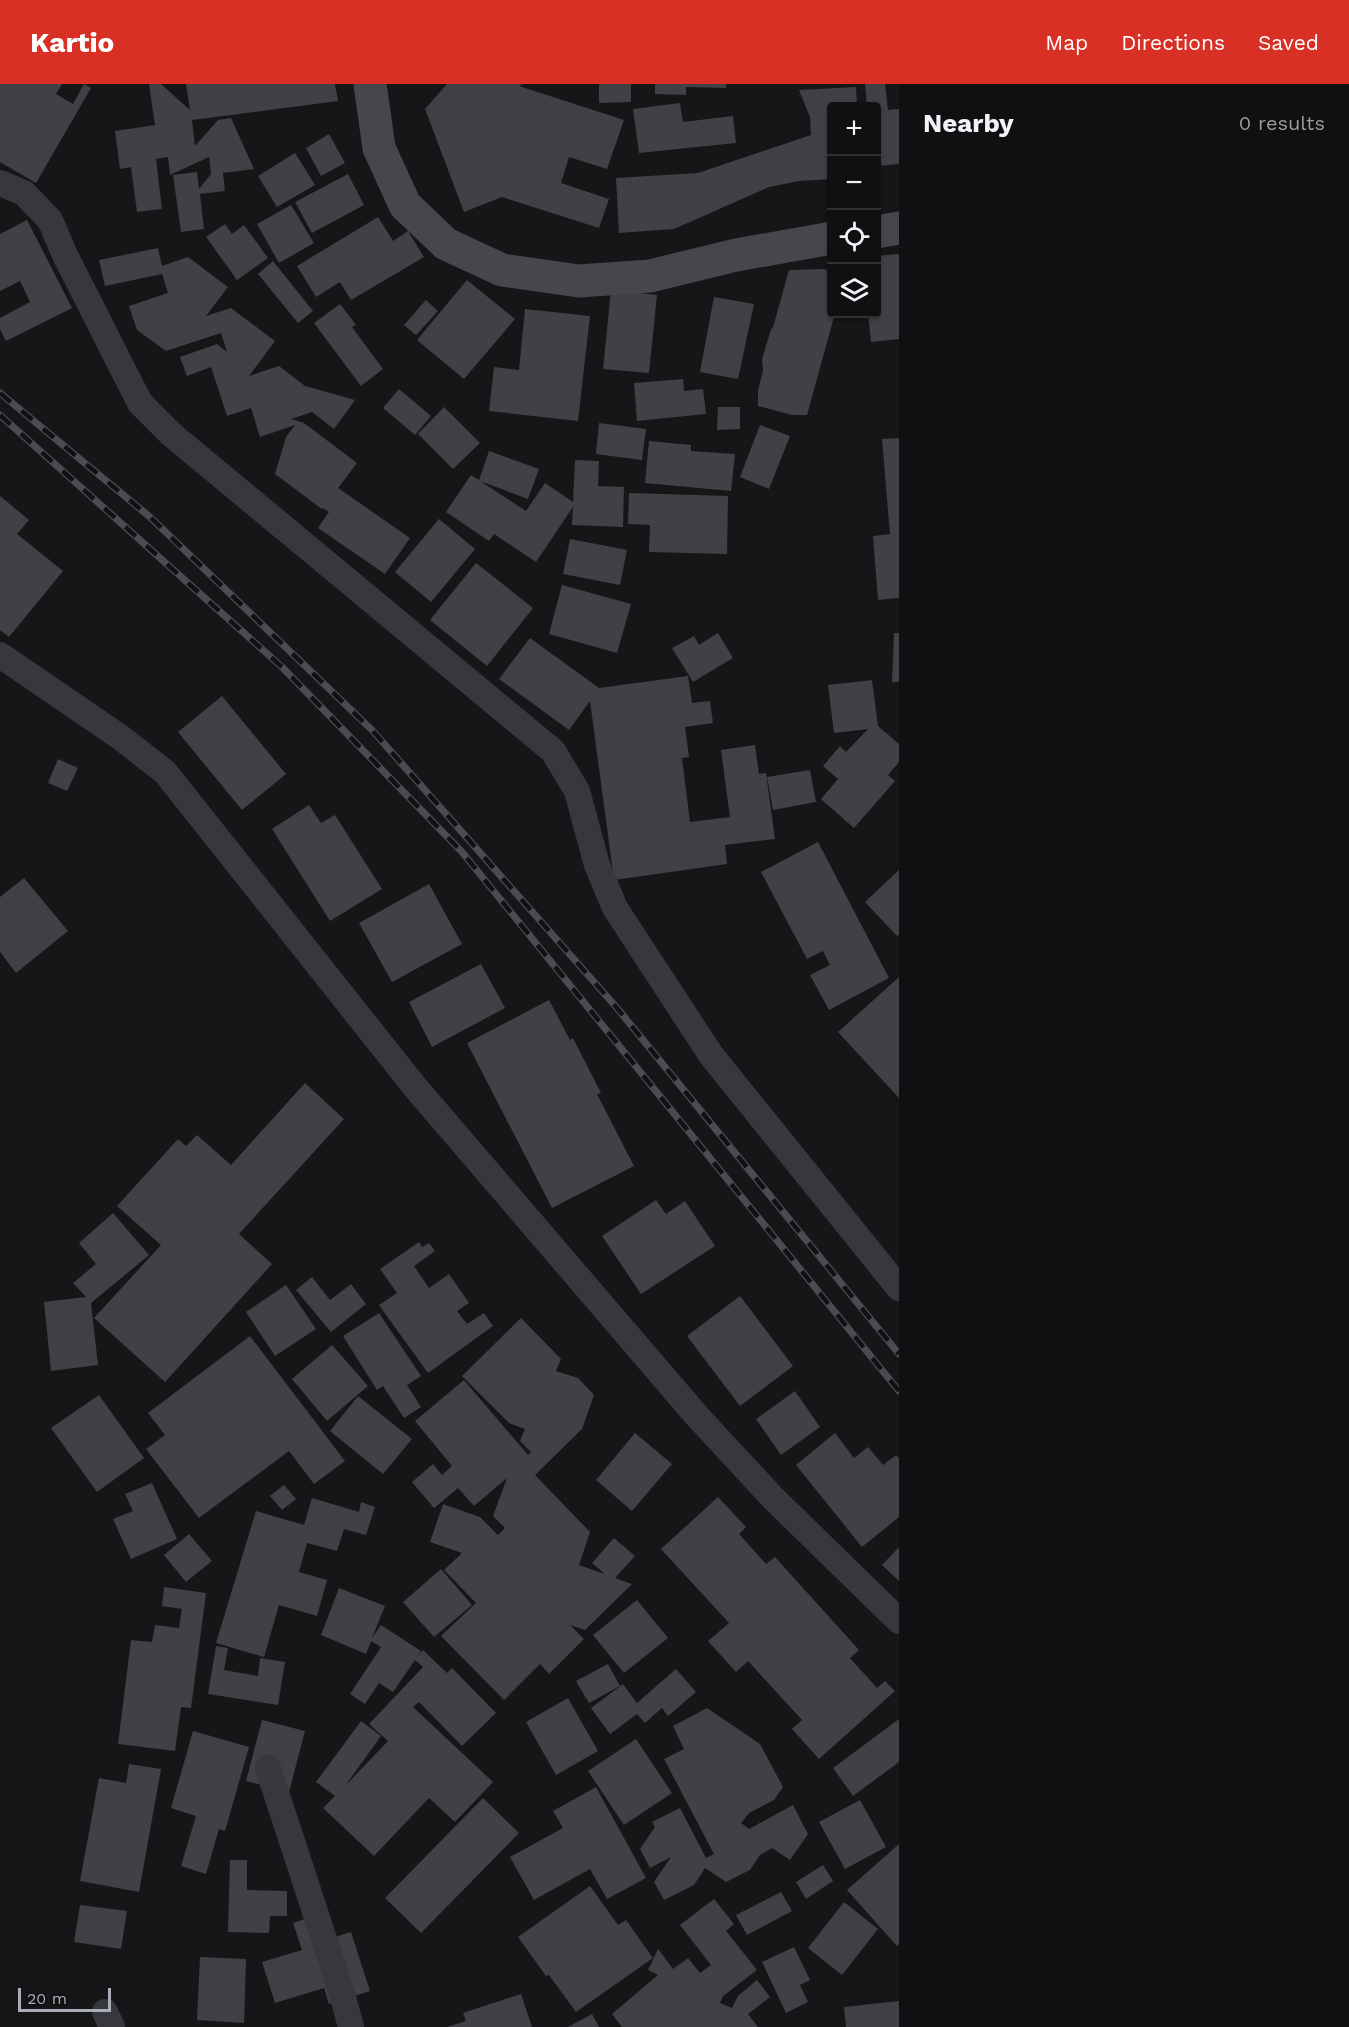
<!DOCTYPE html>
<meta charset="utf-8">
<style>
body{margin:0;font-family:"Work Sans",sans-serif;background:#19191b;color:#f1f3f6}
.controls{position:absolute;right:18px;top:18px;display:grid;overflow:hidden;border-radius:6px;box-shadow:0 2px 4px #0004}
.controls button{width:54px;height:54px;display:grid;place-items:center;padding:0;border:0;border-bottom:2px solid #303032;background:#101012;color:#f1f3f6;font:30px sans-serif}
.scale{position:absolute;left:18px;bottom:15px;width:93px;box-sizing:border-box;padding-left:6px;border:3px solid #a8adb8;border-top:0;font-size:16px;line-height:21px;white-space:nowrap;color:#a8adb8;-webkit-text-stroke:4px #111113;paint-order:stroke}
.list{margin:0;padding:0;list-style:none}
h2{display:flex;justify-content:space-between;align-items:center;height:78px;margin:0;padding:0 24px;font-size:26px}
h2 small{font-size:20px;font-weight:400;color:#9c9d9f}
.icon{flex:none;width:33px;height:33px;fill:none;stroke:currentColor;stroke-width:2;stroke-linecap:round;stroke-linejoin:round}
.map{position:relative;flex:none;width:899px;height:1943px;overflow:hidden}
header{display:flex;align-items:center;gap:36px;box-sizing:border-box;height:84px;padding:0 30px;background:#d93025;color:#fff}
header strong{font-size:28px}
nav{display:flex;gap:33px;margin-inline-start:auto;font-size:21px}
main{display:flex}
aside{flex:1;background:#101012}
.map>svg:first-child{display:block}
</style>
<header>
<strong>Kartio</strong>
<nav><a>Map</a><a>Directions</a><a>Saved</a></nav>
</header>
<main>
<div class="map">
<svg width="899" height="1943" viewBox="0 0 899 1943">
<rect width="100%" height="100%" fill="#161618"/>
<path fill="#404145" d="M 0,0 L 62,0 L 56,10 L 73,20 L 84,0 L 91,4 L 36,99 L 0,78 Z
M 149,0 L 161,0 L 190,26 L 186,0 L 335,0 L 338,17 L 192,36 L 195,62 L 218,36 L 231,34 L 254,85 L 223,89 L 225,107 L 200,110 L 204,145 L 181,148 L 173,91 L 197,88 L 199,105 L 211,90 L 209,73 L 170,91 L 168,73 L 156,75 L 162,125 L 137,128 L 131,83 L 120,85 L 115,47 L 155,41 Z
M 447,0 L 523,0 L 519,2 L 624,36 L 607,85 L 569,73 L 561,99 L 609,115 L 599,144 L 502,113 L 464,128 L 425,25 Z
M 599,0 L 631,0 L 631,18 L 599,19 Z
M 655,0 L 726,0 L 726,4 L 686,3 L 686,11 L 655,10 Z
M 865,0 L 885,0 L 888,26 L 899,25 L 899,80 L 876,82 L 876,22 L 867,22 Z
M 856,3 L 857,22 L 832,22 L 832,95 L 799,97 L 769,103 L 674,145 L 619,149 L 616,94 L 698,89 L 811,51 L 810,33 L 799,6 Z
M 680,19 L 683,38 L 733,32 L 736,59 L 639,69 L 633,25 Z
M 329,50 L 345,79 L 321,92 L 306,64 Z
M 295,69 L 315,101 L 277,123 L 258,92 Z
M 348,90 L 364,121 L 312,149 L 295,118 Z
M 291,121 L 314,159 L 279,179 L 257,140 Z
M 378,133 L 393,157 L 408,147 L 424,173 L 351,216 L 340,198 L 316,213 L 297,182 Z
M 27,136 L 72,224 L 6,257 L 0,245 L 0,234 L 30,218 L 20,197 L 0,207 L 0,150 Z
M 225,140 L 232,150 L 244,141 L 268,174 L 237,196 L 206,153 Z
M 158,164 L 162,182 L 188,173 L 228,203 L 206,232 L 231,224 L 275,257 L 249,292 L 279,282 L 305,302 L 355,316 L 334,345 L 312,328 L 291,335 L 304,339 L 357,379 L 338,404 L 410,454 L 385,490 L 318,444 L 329,428 L 323,424 L 322,425 L 275,390 L 286,353 L 295,341 L 260,353 L 251,324 L 227,332 L 211,283 L 187,292 L 180,273 L 217,260 L 227,268 L 221,249 L 166,267 L 137,246 L 129,222 L 168,209 L 162,190 L 105,202 L 99,176 Z
M 899,170 L 899,255 L 871,258 L 868,230 L 876,230 L 876,172 Z
M 273,177 L 313,227 L 298,239 L 258,190 Z
M 821,185 L 832,186 L 832,230 L 834,230 L 834,233 L 807,331 L 792,331 L 758,322 L 758,306 L 763,287 L 762,275 L 772,242 L 772,247 L 789,186 Z
M 467,196 L 515,235 L 464,295 L 417,256 Z
M 611,206 L 657,211 L 649,289 L 603,285 Z
M 714,213 L 754,220 L 738,295 L 700,288 Z
M 426,216 L 438,227 L 416,251 L 404,241 Z
M 340,220 L 356,241 L 352,243 L 383,285 L 361,302 L 314,239 Z
M 525,225 L 590,232 L 578,337 L 489,327 L 494,283 L 519,286 Z
M 683,295 L 684,307 L 703,305 L 706,330 L 637,337 L 634,299 Z
M 399,305 L 431,332 L 415,351 L 383,324 Z
M 444,323 L 480,359 L 453,385 L 418,350 Z
M 718,323 L 740,323 L 740,345 L 717,346 Z
M 599,339 L 646,345 L 642,376 L 596,370 Z
M 760,341 L 790,352 L 769,405 L 740,393 Z
M 899,354 L 899,514 L 878,516 L 873,452 L 890,450 L 882,355 Z
M 649,357 L 691,361 L 691,367 L 735,370 L 731,407 L 645,399 Z
M 489,367 L 539,385 L 528,415 L 480,397 L 526,427 L 545,399 L 573,418 L 575,376 L 599,377 L 598,402 L 624,403 L 623,443 L 572,441 L 573,423 L 536,478 L 494,450 L 489,457 L 446,428 L 471,391 L 479,396 Z
M 629,409 L 728,412 L 727,470 L 649,468 L 650,441 L 628,440 Z
M 0,412 L 29,436 L 17,450 L 63,487 L 9,553 L 0,546 Z
M 439,435 L 475,465 L 431,518 L 395,488 Z
M 570,455 L 627,466 L 620,501 L 563,490 Z
M 476,479 L 533,524 L 487,582 L 430,536 Z
M 562,501 L 631,520 L 617,569 L 549,550 Z
M 718,549 L 733,574 L 693,598 L 672,564 L 694,552 L 699,561 Z
M 894,549 L 899,549 L 899,598 L 892,598 Z
M 530,554 L 599,604 L 688,592 L 692,619 L 710,617 L 713,639 L 685,643 L 689,673 L 682,674 L 690,738 L 730,733 L 721,666 L 755,661 L 759,690 L 766,689 L 775,755 L 725,761 L 727,780 L 614,796 L 590,617 L 569,646 L 499,595 Z
M 872,596 L 878,642 L 899,660 L 899,678 L 888,691 L 895,697 L 854,744 L 821,715 L 838,695 L 823,682 L 840,662 L 846,668 L 868,645 L 834,649 L 828,601 Z
M 222,612 L 286,690 L 242,726 L 178,648 Z
M 58,675 L 78,684 L 67,707 L 48,699 Z
M 810,686 L 816,718 L 773,726 L 767,693 Z
M 309,721 L 321,739 L 335,731 L 382,805 L 330,837 L 272,745 Z
M 818,758 L 889,894 L 829,926 L 810,891 L 830,881 L 823,867 L 807,875 L 761,788 Z
M 899,786 L 899,851 L 897,852 L 865,818 Z
M 24,794 L 68,847 L 16,889 L 0,868 L 0,813 Z
M 429,800 L 462,860 L 392,898 L 359,839 Z
M 481,880 L 505,924 L 432,963 L 409,918 Z
M 899,893 L 899,1014 L 838,948 Z
M 549,916 L 570,956 L 573,954 L 601,1009 L 597,1010 L 634,1082 L 552,1124 L 467,959 Z
M 305,999 L 344,1035 L 239,1150 L 272,1180 L 165,1298 L 94,1234 L 161,1161 L 117,1122 L 178,1055 L 186,1062 L 197,1051 L 231,1081 Z
M 656,1116 L 666,1130 L 685,1117 L 715,1162 L 641,1210 L 602,1152 Z
M 113,1129 L 149,1171 L 91,1219 L 98,1281 L 51,1287 L 44,1218 L 86,1213 L 73,1199 L 96,1180 L 79,1159 Z
M 419,1158 L 422,1163 L 429,1159 L 435,1167 L 414,1182 L 429,1204 L 449,1190 L 469,1219 L 457,1227 L 467,1240 L 484,1229 L 493,1242 L 428,1289 L 379,1221 L 397,1209 L 380,1185 Z
M 312,1193 L 330,1216 L 351,1200 L 366,1220 L 331,1248 L 296,1206 Z
M 286,1201 L 316,1245 L 275,1272 L 246,1228 Z
M 740,1212 L 793,1282 L 740,1322 L 687,1252 Z
M 379,1229 L 421,1292 L 407,1301 L 421,1323 L 404,1334 L 383,1302 L 377,1306 L 343,1252 Z
M 521,1234 L 561,1275 L 556,1287 L 578,1294 L 594,1311 L 582,1345 L 535,1391 L 590,1448 L 579,1481 L 605,1490 L 592,1479 L 614,1454 L 635,1472 L 615,1494 L 632,1500 L 585,1546 L 570,1541 L 584,1555 L 549,1590 L 540,1580 L 504,1616 L 441,1552 L 476,1519 L 444,1486 L 462,1469 L 430,1458 L 443,1420 L 480,1433 L 498,1451 L 505,1444 L 493,1432 L 507,1394 L 474,1422 L 458,1404 L 434,1424 L 412,1398 L 433,1380 L 442,1391 L 452,1382 L 415,1337 L 464,1296 L 528,1371 L 531,1368 L 520,1357 L 525,1345 L 509,1339 L 462,1292 Z
M 250,1252 L 345,1377 L 314,1400 L 289,1367 L 199,1434 L 146,1365 L 165,1351 L 148,1329 Z
M 332,1261 L 368,1302 L 327,1337 L 292,1295 Z
M 795,1307 L 820,1343 L 781,1371 L 756,1335 Z
M 99,1311 L 144,1374 L 97,1408 L 51,1344 Z
M 358,1312 L 412,1355 L 383,1390 L 330,1347 Z
M 635,1349 L 672,1380 L 632,1427 L 596,1396 Z
M 835,1349 L 854,1374 L 868,1363 L 883,1381 L 896,1371 L 899,1374 L 899,1433 L 862,1463 L 796,1381 Z
M 152,1399 L 177,1455 L 131,1475 L 113,1435 L 133,1427 L 125,1410 Z
M 284,1401 L 296,1415 L 282,1426 L 270,1412 Z
M 718,1413 L 746,1443 L 739,1450 L 766,1480 L 775,1473 L 859,1566 L 850,1574 L 877,1604 L 885,1597 L 895,1607 L 819,1675 L 792,1645 L 802,1636 L 748,1577 L 736,1588 L 708,1557 L 729,1539 L 661,1465 Z
M 312,1414 L 359,1428 L 361,1418 L 375,1423 L 366,1451 L 344,1445 L 337,1467 L 307,1459 L 299,1488 L 327,1496 L 317,1532 L 279,1521 L 264,1573 L 216,1559 L 256,1427 L 304,1441 Z
M 189,1450 L 212,1477 L 186,1498 L 164,1471 Z
M 899,1463 L 899,1497 L 882,1481 Z
M 441,1485 L 472,1521 L 434,1553 L 403,1518 Z
M 164,1503 L 206,1509 L 191,1624 L 181,1623 L 175,1667 L 118,1660 L 131,1556 L 152,1558 L 155,1541 L 179,1544 L 182,1525 L 162,1522 Z
M 339,1504 L 385,1522 L 372,1554 L 381,1541 L 421,1567 L 417,1573 L 423,1566 L 447,1589 L 452,1584 L 496,1629 L 462,1662 L 419,1618 L 413,1623 L 493,1698 L 455,1738 L 429,1714 L 374,1772 L 323,1724 L 335,1712 L 316,1698 L 361,1637 L 381,1652 L 345,1702 L 388,1657 L 369,1640 L 423,1583 L 415,1576 L 393,1608 L 379,1599 L 365,1620 L 350,1610 L 381,1563 L 371,1557 L 366,1570 L 321,1551 Z
M 637,1516 L 668,1554 L 624,1589 L 593,1551 Z
M 216,1562 L 228,1564 L 224,1586 L 258,1592 L 260,1574 L 285,1578 L 278,1621 L 208,1610 Z
M 608,1580 L 620,1602 L 589,1619 L 576,1597 Z
M 676,1585 L 696,1608 L 668,1632 L 662,1624 L 645,1639 L 637,1630 L 610,1650 L 591,1624 L 623,1600 L 637,1619 Z
M 568,1614 L 598,1667 L 556,1691 L 526,1638 Z
M 707,1624 L 760,1660 L 783,1703 L 774,1716 L 749,1729 L 741,1739 L 749,1745 L 793,1721 L 808,1750 L 790,1776 L 772,1764 L 760,1771 L 750,1786 L 726,1798 L 705,1784 L 694,1801 L 664,1816 L 654,1798 L 671,1773 L 650,1784 L 640,1765 L 655,1743 L 652,1738 L 680,1724 L 706,1774 L 714,1770 L 664,1675 L 684,1665 L 673,1642 Z
M 899,1635 L 899,1678 L 853,1712 L 833,1684 Z
M 262,1636 L 305,1647 L 289,1708 L 246,1697 Z
M 193,1647 L 249,1663 L 225,1747 L 219,1745 L 206,1790 L 181,1782 L 196,1732 L 171,1724 Z
M 636,1655 L 672,1709 L 624,1741 L 588,1687 Z
M 129,1680 L 161,1685 L 139,1808 L 80,1797 L 99,1694 L 126,1699 Z
M 596,1703 L 646,1794 L 607,1815 L 590,1785 L 534,1816 L 510,1773 L 563,1744 L 553,1727 Z
M 483,1714 L 519,1749 L 421,1849 L 385,1814 Z
M 860,1716 L 886,1763 L 845,1785 L 819,1738 Z
M 899,1760 L 899,1860 L 897,1862 L 847,1806 Z
M 230,1776 L 247,1776 L 247,1806 L 287,1807 L 287,1832 L 270,1832 L 269,1849 L 228,1848 Z
M 823,1781 L 833,1797 L 806,1815 L 796,1798 Z
M 590,1802 L 618,1841 L 626,1836 L 653,1874 L 576,1928 L 549,1891 L 546,1892 L 518,1853 Z
M 781,1808 L 792,1827 L 747,1851 L 736,1831 Z
M 714,1815 L 734,1840 L 726,1847 L 757,1886 L 723,1912 L 720,1919 L 732,1924 L 738,1912 L 757,1896 L 770,1913 L 748,1930 L 758,1943 L 622,1943 L 612,1930 L 658,1891 L 648,1886 L 658,1865 L 673,1885 L 688,1874 L 700,1889 L 711,1881 L 680,1841 Z
M 844,1818 L 878,1845 L 842,1891 L 808,1864 Z
M 80,1821 L 127,1827 L 121,1865 L 74,1858 Z
M 310,1833 L 318,1858 L 351,1848 L 370,1907 L 329,1920 L 324,1904 L 275,1919 L 262,1878 L 302,1866 L 293,1839 Z
M 794,1863 L 810,1896 L 800,1901 L 808,1918 L 786,1929 L 762,1878 Z
M 200,1873 L 246,1875 L 244,1939 L 197,1936 Z
M 521,1910 L 532,1943 L 447,1943 L 466,1937 L 463,1929 Z
M 899,1917 L 899,1943 L 846,1943 L 844,1923 Z
M 592,1930 L 599,1943 L 568,1943 Z"/>
<g fill="none" stroke-linecap="round" stroke-linejoin="round">
<path stroke="#37383d" stroke-width="26" d="M 0,99 L 24,109 L 50,136 L 65,171 L 140,319 L 171,350 L 553,667 L 577,707 L 597,781 L 615,824 L 711,971 L 899,1204
M 0,571 L 120,653 L 165,688 L 415,1003 L 697,1332 L 772,1413 L 899,1537
M 268,1684 L 343,1913 L 351,1943
M 105,1928 L 112,1943"/>
<path stroke="#45474d" stroke-width="33" d="M 370,0 L 379,64 L 405,121 L 446,160 L 502,186 L 579,197 L 650,192 L 736,171 L 832,154
M 876,148 L 899,144"/>
<defs>
<path id="rail" d="M 0,309 L 150,433 L 372,646 L 617,924 L 899,1270
M 0,331 L 282,583 L 462,768 L 899,1307"/>
</defs>
<use href="#rail" stroke="#4a4c52" stroke-width="7"/>
<use href="#rail" stroke="#111113" stroke-width="4.5" stroke-dasharray="14" stroke-linecap="butt"/>
</g>
</svg>
<div class="controls">
<button>+</button>
<button>−</button>
<button><svg class="icon" aria-label="locate" viewBox="0 0 24 24"><circle cx="12" cy="12" r="6"/><path d="M12 2v4M12 18v4M2 12h4M18 12h4"/></svg></button>
<button><svg class="icon" aria-label="layers" viewBox="0 0 24 24"><path d="M12 4l9 5-9 5-9-5zM3 14l9 5 9-5"/></svg></button>
</div>
<div class="scale">20 m</div>
</div>
<aside>
<h2>Nearby<small>0 results</small></h2>
<ul class="list">
</ul>
</aside>
</main>
